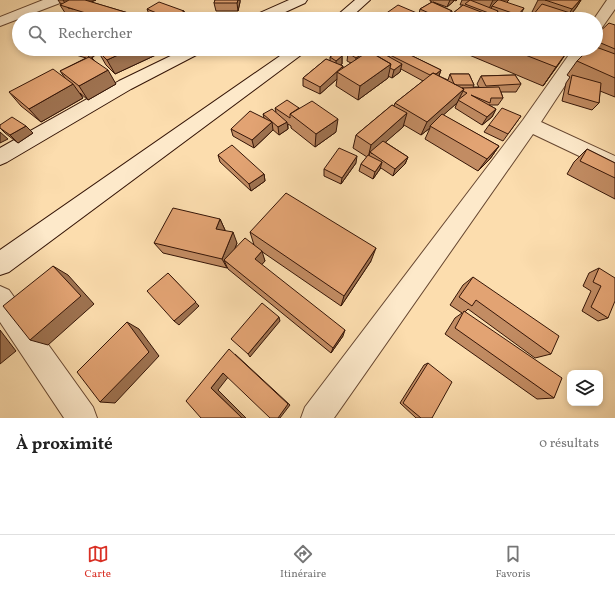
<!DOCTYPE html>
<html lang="fr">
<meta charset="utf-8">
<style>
body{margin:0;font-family:Vollkorn,serif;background:#f6f6f6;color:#222}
.controls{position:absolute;right:12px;bottom:12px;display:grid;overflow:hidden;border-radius:8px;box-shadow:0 2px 6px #0003}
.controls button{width:36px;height:36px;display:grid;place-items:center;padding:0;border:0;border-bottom:1px solid #e0e0e0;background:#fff;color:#222;font:20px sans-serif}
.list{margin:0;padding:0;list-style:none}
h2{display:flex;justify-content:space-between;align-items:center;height:52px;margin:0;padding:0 16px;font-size:17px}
h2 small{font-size:13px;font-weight:400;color:#767676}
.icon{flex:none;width:22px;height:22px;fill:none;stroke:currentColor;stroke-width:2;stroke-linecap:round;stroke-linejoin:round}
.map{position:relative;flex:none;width:615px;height:418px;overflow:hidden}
.search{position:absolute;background:#fff;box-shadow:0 2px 6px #0003;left:12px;right:12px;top:12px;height:44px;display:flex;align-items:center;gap:10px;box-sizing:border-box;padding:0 14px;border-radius:22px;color:#767676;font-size:15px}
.sheet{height:116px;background:#fff}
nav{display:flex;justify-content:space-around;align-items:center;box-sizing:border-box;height:56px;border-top:1px solid #e0e0e0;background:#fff;font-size:11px;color:#767676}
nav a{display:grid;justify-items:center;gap:2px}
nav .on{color:#d93025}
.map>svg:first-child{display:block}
</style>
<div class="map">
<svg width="615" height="418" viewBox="0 0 615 418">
<rect width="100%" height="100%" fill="#fcddae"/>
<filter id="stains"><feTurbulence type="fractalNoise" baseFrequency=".005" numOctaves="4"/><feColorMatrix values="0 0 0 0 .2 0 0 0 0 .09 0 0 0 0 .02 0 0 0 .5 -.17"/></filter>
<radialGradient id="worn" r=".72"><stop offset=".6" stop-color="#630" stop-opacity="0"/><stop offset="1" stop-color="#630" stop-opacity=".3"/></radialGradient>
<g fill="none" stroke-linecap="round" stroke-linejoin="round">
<defs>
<path id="street" d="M 43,0 L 62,0 L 60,3 L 0,26 L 0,17 Z
M 607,0 L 615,0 L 615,9 L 601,29 L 596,30 L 596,19 L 594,19 Z
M 573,49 L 589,49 L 541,122 L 615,156 L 615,173 L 533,134 L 334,418 L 301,418 L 305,407 L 523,120 Z
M 0,286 L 9,290 L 93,407 L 97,418 L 64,418 L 0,322 Z"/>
<path id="secondary" d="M 289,0 L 307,0 L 305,3 L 270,19 L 251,19 L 253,16 Z
M 355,0 L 370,0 L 349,19 L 333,19 Z
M 185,49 L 205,49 L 202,52 L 131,89 L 7,162 L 0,165 L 0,148 L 119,81 Z
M 290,49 L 308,49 L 305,52 L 9,272 L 0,275 L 0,250 Z"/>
</defs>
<use href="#street" stroke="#674731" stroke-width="2"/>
<use href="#secondary" stroke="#351507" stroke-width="2"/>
<use href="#street" fill="#fde9ca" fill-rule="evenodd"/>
<use href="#secondary" fill="#fde9ca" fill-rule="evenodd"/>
</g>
<path fill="#c28c63" stroke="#351507" d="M 58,0 L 96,0 L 91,2 L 135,15 L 137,19 L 69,19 L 60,5 L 62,4 L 60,3 Z
M 215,0 L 240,0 L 240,2 L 238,11 L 216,11 L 214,3 Z
M 430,0 L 457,0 L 456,1 L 454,0 L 453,2 L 447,7 L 433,2 L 452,11 L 449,19 L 378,19 L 419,14 L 420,9 L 432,2 L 430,1 Z
M 462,0 L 509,0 L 507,2 L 520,16 L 517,19 L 505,19 L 496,16 L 495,17 L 501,19 L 450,19 L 452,14 L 463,5 L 460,5 Z
M 538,0 L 581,0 L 576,8 L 572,13 L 589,19 L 531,19 L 535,13 L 532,12 Z
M 147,9 L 184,11 L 185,15 L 196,19 L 147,19 L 150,17 Z
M 615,25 L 615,97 L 600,91 L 599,103 L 592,110 L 562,101 L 566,83 L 570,77 L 567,75 L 577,61 L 584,54 L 581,53 L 584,49 L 596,49 L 596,35 Z
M 56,49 L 97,49 L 99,52 L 92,58 L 116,84 L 88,100 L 80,93 L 83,98 L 41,122 L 21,106 L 9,92 L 65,78 L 60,71 L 86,58 Z
M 100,49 L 158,54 L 115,74 L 106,65 L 98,51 L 100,50 Z
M 354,49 L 376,49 L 389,57 L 390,55 L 398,49 L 441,70 L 439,76 L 448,80 L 450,74 L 469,74 L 474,85 L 473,87 L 479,87 L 477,84 L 481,76 L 515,75 L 521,84 L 516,92 L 501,92 L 503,98 L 498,105 L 489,105 L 496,109 L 492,117 L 482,125 L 455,108 L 458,100 L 460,99 L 459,98 L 457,103 L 443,115 L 499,146 L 490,159 L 478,171 L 425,139 L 430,128 L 421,135 L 404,125 L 403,127 L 385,142 L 408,157 L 405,164 L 393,176 L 381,168 L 380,169 L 373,179 L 359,171 L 361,164 L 367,157 L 353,148 L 356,135 L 392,105 L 394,106 L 395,103 L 423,81 L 401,69 L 400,72 L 392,78 L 388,76 L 388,78 L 358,100 L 336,86 L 337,79 L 320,94 L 303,86 L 303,78 L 326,59 L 330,61 L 330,57 L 336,53 L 342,56 L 342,64 L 340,65 L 343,66 L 342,69 L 351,63 L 347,61 L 348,53 Z
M 406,49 L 418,49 L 413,52 Z
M 464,49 L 569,49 L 543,86 L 462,52 Z
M 275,108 L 299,108 L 336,132 L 315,147 L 291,128 L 291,126 L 288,124 L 288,129 L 279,135 L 272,129 L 273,130 L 254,148 L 233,136 L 231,129 L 264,118 L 263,114 L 276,112 Z
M 521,116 L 503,141 L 484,132 L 489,125 Z
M 0,125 L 33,133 L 18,143 L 5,133 L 0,128 Z
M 587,149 L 615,163 L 615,199 L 567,174 L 574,162 Z
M 218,155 L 264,174 L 265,181 L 251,191 L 220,162 Z
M 356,163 L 341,184 L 324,176 L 324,169 Z
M 220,219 L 225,230 L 225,231 L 237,243 L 235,248 L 254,245 L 250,232 L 371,261 L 341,306 L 261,251 L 265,261 L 261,265 L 343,336 L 331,353 L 228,269 L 227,267 L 227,268 L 163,253 L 154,243 Z
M 599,268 L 608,318 L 598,321 L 582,311 L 591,291 L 583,286 L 589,273 Z
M 473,277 L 551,354 L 535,358 L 468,309 L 465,312 L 554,398 L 537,399 L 445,334 L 455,318 L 462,313 L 450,305 L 463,285 Z
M 428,363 L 432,418 L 416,418 L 400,403 L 424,365 Z"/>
<path fill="#9e7250" stroke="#351507" d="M 63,0 L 96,0 L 73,9 L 68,8 Z
M 238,0 L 240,0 L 240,2 L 238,11 L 237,3 Z
M 450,0 L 454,0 L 453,2 L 447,7 Z
M 493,0 L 500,0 L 492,6 L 490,11 L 487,13 Z
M 580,0 L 581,0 L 576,8 L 567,19 L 566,19 L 572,9 Z
M 524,8 L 520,16 L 517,19 L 516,19 L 518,15 Z
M 184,11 L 186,19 L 173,19 Z
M 452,11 L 449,19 L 440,19 L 440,18 Z
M 498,11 L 495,19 L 492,19 L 494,15 Z
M 135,15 L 137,19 L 129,19 Z
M 89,49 L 97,49 L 99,52 L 90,59 L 86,52 Z
M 131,49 L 155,49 L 158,54 L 115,74 L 107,60 Z
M 371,49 L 376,49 L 375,50 L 370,54 Z
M 414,49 L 418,49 L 413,52 Z
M 569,49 L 559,64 L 543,86 L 556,67 Z
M 365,52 L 364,60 L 355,65 L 356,58 Z
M 342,56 L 342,64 L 336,68 L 336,61 Z
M 391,64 L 388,78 L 358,100 L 360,86 Z
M 402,64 L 400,72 L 392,78 L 394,70 Z
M 343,66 L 342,74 L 337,72 L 337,79 L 320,94 L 320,87 Z
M 108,70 L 116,84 L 88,100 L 79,86 Z
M 441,70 L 438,78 L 433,77 Z
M 73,84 L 83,98 L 41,122 L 29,109 Z
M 464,89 L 457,103 L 431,126 L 430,126 L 430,128 L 421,135 L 427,122 Z
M 496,109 L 492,117 L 482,125 L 487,117 Z
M 407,113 L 403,127 L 372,154 L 370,152 L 369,156 L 368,158 L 371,145 Z
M 338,119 L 336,132 L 315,147 L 316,134 Z
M 272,122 L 273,130 L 254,148 L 252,140 Z
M 287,122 L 288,129 L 279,135 L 278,127 Z
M 26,126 L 33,133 L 18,143 L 10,135 Z
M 0,132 L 8,139 L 0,143 Z
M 499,146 L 490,159 L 478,171 L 487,159 Z
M 357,156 L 356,163 L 341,184 L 342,178 Z
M 408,157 L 405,164 L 393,176 L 395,169 Z
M 382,162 L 380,169 L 373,179 L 375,172 Z
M 264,174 L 265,181 L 251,191 L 249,184 Z
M 220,219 L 225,230 L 221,240 L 216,229 Z
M 233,232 L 237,243 L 229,264 L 224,260 L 227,267 L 227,268 L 222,259 Z
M 376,248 L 371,261 L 341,306 L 344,296 Z
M 262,251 L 265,261 L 258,269 L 255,259 Z
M 53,266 L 68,275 L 94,304 L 48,345 L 30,340 Z
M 168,273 L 199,306 L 179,325 L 174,321 Z
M 279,317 L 280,321 L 250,357 L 248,354 Z
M 127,322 L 139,329 L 159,356 L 115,403 L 100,402 Z
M 0,330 L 16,351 L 0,364 Z
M 345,330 L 343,336 L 331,353 L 333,348 Z
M 235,354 L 290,405 L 280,418 L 278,418 Z
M 223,373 L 229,376 L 218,390 L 246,418 L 242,418 L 211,388 Z"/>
<path fill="#e2a373" stroke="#351507" d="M 69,0 L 85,0 L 135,15 L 129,19 L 105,19 L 60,5 Z
M 215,0 L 238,0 L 237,3 L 214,3 Z
M 470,0 L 498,11 L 494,15 L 465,4 Z
M 498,0 L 500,0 L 524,8 L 518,15 L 492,6 Z
M 545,0 L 580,0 L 572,9 Z
M 159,2 L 184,11 L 173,19 L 171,19 L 147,9 Z
M 432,2 L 452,11 L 440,18 L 420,9 Z
M 542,4 L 589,19 L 544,19 L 533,15 Z
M 398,5 L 431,19 L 378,19 Z
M 463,5 L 489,15 L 485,19 L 465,19 L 452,14 Z
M 183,14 L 196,18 L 196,19 L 177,19 Z
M 152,15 L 165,19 L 147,19 Z
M 489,15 L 501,19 L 485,19 Z
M 609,23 L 615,25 L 615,49 L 596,41 L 596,35 Z
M 596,47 L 615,54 L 615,78 L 577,61 L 589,49 L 596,49 Z
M 77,49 L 89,49 L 86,52 Z
M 102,49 L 131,49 L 107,60 L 98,51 Z
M 354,49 L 360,49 L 365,52 L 356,58 L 348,53 Z
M 375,49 L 402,64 L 394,70 L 390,68 L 391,64 L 370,52 Z
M 397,49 L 398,49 L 441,70 L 436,74 L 433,73 L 430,75 L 390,55 Z
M 510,49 L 569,49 L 556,67 Z
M 369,51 L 391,64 L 360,86 L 337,72 Z
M 336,53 L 342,56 L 336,61 L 330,57 Z
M 89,57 L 108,70 L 79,86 L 60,71 Z
M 326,59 L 343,66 L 320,87 L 303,78 Z
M 53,69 L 73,84 L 29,109 L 9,92 Z
M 433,73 L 464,89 L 427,122 L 395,103 Z
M 450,74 L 469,74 L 474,85 L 457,85 L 454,84 Z
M 515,75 L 521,84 L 486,86 L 481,76 Z
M 572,75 L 601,83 L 599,103 L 568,94 Z
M 499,87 L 503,98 L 491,98 L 490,103 L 471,95 L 496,109 L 487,117 L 458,100 L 467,93 L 463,91 L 464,89 L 462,88 Z
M 287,100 L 299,108 L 290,114 L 290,118 L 275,108 Z
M 312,101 L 338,119 L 316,134 L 290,114 Z
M 392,105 L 407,113 L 371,145 L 356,135 Z
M 502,108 L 521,116 L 508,134 L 489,125 Z
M 272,109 L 287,122 L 278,127 L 263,114 Z
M 250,111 L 272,122 L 252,140 L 231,129 Z
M 442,114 L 499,146 L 487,159 L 430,126 Z
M 12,117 L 26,126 L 10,135 L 0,128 L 0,125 Z
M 383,141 L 408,157 L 395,169 L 370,152 Z
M 232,145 L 264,174 L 249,184 L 218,155 Z
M 339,148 L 357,156 L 342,178 L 324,169 Z
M 587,149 L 615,163 L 615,178 L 580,161 Z
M 368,155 L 382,162 L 375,172 L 361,164 Z
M 286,193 L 376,248 L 344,296 L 250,232 Z
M 173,208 L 220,219 L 216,229 L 233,232 L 222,259 L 154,243 Z
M 245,238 L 262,251 L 255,259 L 345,330 L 333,348 L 224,260 Z
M 53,266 L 81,296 L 30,340 L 3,306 Z
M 599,268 L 615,278 L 615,301 L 608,318 L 591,307 L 601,286 L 593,282 Z
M 168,273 L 196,302 L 174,321 L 147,291 Z
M 473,277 L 559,336 L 551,354 L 476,300 L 472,306 L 459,297 Z
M 262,303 L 279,317 L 248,354 L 231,339 Z
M 464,311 L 562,378 L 554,398 L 455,328 Z
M 127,322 L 149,352 L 100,402 L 77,372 Z
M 229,349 L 288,404 L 278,418 L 270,418 L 223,373 L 211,388 L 242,418 L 201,418 L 186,401 Z
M 428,363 L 452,382 L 432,418 L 421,418 L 403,403 Z"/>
<rect width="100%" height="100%" filter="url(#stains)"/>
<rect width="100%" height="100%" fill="url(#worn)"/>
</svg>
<div class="controls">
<button><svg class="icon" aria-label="layers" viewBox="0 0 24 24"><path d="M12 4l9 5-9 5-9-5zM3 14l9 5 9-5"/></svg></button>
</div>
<div class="search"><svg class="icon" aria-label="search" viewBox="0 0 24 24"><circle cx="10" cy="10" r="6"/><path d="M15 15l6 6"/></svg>Rechercher</div>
</div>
<section class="sheet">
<h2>À proximité<small>0 résultats</small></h2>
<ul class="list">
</ul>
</section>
<nav>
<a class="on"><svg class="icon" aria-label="map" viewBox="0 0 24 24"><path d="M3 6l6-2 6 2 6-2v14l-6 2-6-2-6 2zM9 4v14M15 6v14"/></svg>Carte</a>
<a><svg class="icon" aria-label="directions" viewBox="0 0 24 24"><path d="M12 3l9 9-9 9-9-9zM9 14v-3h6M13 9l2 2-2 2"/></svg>Itinéraire</a>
<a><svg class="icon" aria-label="saved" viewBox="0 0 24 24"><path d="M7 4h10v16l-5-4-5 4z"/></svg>Favoris</a>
</nav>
